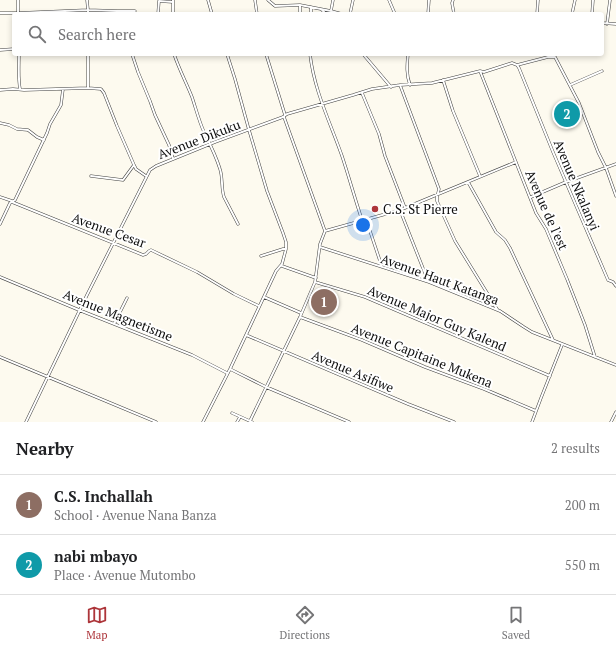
<!DOCTYPE html>
<meta charset="utf-8">
<style>
body{margin:0;font-family:"PT Serif",serif;background:#f6f6f6;color:#202124}
.you{position:absolute;left:363px;top:225px;width:14px;height:14px;margin:-10px;border:3px solid #fff;border-radius:50%;background:#1a73e8;box-shadow:0 0 0 6px #1a73e833}
.badge{display:grid;place-items:center;width:26px;height:26px;border-radius:50%;background:#ad353a;color:#fff;font-size:13px;font-weight:700}
.pin{position:absolute;translate:-50% -50%;border:2px solid #fff;box-shadow:0 1px 4px #0006}
.list{margin:0;padding:0;list-style:none}
h2{display:flex;justify-content:space-between;align-items:center;height:52px;margin:0;padding:0 16px;font-size:17px}
h2 small{font-size:13px;font-weight:400;color:#757577}
.list li{display:grid;grid-template-columns:26px 1fr auto;gap:12px;align-items:center;box-sizing:border-box;height:60px;padding:0 16px;border-top:1px solid #e0e0e0}
.list b{display:block;font-size:15px;white-space:nowrap}
.list p{margin:0;font-size:13px;white-space:nowrap;color:#757577}
.list em{font-size:13px;font-style:normal;color:#757577}
.icon{flex:none;width:22px;height:22px;fill:none;stroke:currentColor;stroke-width:2;stroke-linecap:round;stroke-linejoin:round}
.map{position:relative;flex:none;width:616px;height:422px;overflow:hidden}
.search{position:absolute;background:#fff;box-shadow:0 2px 6px #0003;left:12px;right:12px;top:12px;height:44px;display:flex;align-items:center;gap:10px;box-sizing:border-box;padding:0 14px;border-radius:4px;color:#757577;font-size:15px}
.sheet{height:172px;background:#fff}
nav{display:flex;justify-content:space-around;align-items:center;box-sizing:border-box;height:56px;border-top:1px solid #e0e0e0;background:#fff;font-size:11px;color:#757577}
nav a{display:grid;justify-items:center;gap:2px}
nav .on{color:#ad353a}
.map>svg:first-child{display:block}
</style>
<div class="map">
<svg width="616" height="422" viewBox="0 0 616 422">
<rect width="100%" height="100%" fill="#fdfaef"/>
<g fill="none" stroke-linecap="round" stroke-linejoin="round">
<defs>
<path id="minor" d="M 18,0 L 18,13
M 87,0 L 88,10 L 117,11 L 116,14
M 173,0 L 173,14
M 208,0 L 212,14
M 255,0 L 257,14
M 268,0 L 275,6 L 300,5 L 331,11 L 342,14
M 389,0 L 395,14
M 453,0 L 452,3 L 454,14
M 311,7 L 311,14
M 322,10 L 326,14
M 117,11 L 135,11
M 331,11 L 333,0
M 0,13 L 18,13 L 88,10 L 88,14
M 158,14 L 159,1 L 173,2
M 300,14 L 300,5
M 350,14 L 353,0
M 428,14 L 429,0
M 537,14 L 538,0
M 572,14 L 575,0
M 592,14 L 593,0
M 602,23 L 616,24
M 607,24 L 610,0
M 0,50 L 14,49
M 19,54 C 19,66 18,78 20,89
M 132,54 L 138,72 L 150,101 L 155,115 L 169,145 L 173,159
M 174,54 C 179,69 186,82 192,97 C 196,109 199,121 204,132 C 210,144 216,156 220,169 C 223,178 221,188 224,197 L 238,224
M 266,54 L 285,115
M 310,54 C 314,90 330,122 342,156 C 349,177 355,199 362,220
M 363,54 L 391,87
M 408,54 C 407,65 406,74 410,85
M 517,65 L 519,68 L 553,152 L 608,280 L 613,282 L 616,286
M 480,71 L 536,213 L 546,229 L 567,279 L 585,325 L 595,357
M 443,80 L 453,111 L 480,176
M 400,85 L 439,189 L 437,197 L 437,201 L 455,241 L 497,309
M 570,85 L 602,71
M 88,88 L 88,54
M 0,90 L 13,89 L 24,90 L 88,88 L 101,89 L 104,93 L 117,126 L 134,165 L 136,169 L 146,176
M 362,93 L 379,134 L 385,156 L 405,208
M 284,117 L 325,231
M 0,123 L 9,125 L 17,129 L 28,130 L 37,137 L 44,140
M 91,176 L 123,180 L 134,165
M 468,182 L 496,232 L 505,240 L 510,248 L 553,340
M 0,197 L 12,201
M 531,197 L 566,182 L 616,164
M 12,202 L 143,255 L 146,254 L 149,251 L 151,250 L 197,272 L 234,294 L 259,306
M 400,210 L 428,281
M 366,219 L 382,267
M 0,224 L 10,203 L 15,200 L 47,133 L 50,124 L 61,105 L 63,89
M 325,231 L 400,210 L 516,162
M 320,247 L 429,282 L 500,311 L 524,327 L 532,332 L 616,365
M 261,256 L 283,249 L 286,249
M 282,266 L 316,278
M 0,277 L 79,310 L 192,355 L 227,373
M 315,282 L 365,297 L 550,376
M 264,297 L 301,313
M 300,317 L 362,340 L 425,367 L 484,389 L 536,411
M 114,324 L 127,298
M 246,335 L 408,404 L 454,422
M 0,357 L 156,422
M 230,369 L 266,387 L 349,422
M 232,413 L 252,422
M 250,421 L 300,317 L 315,282 L 320,244 L 325,231
M 26,422 L 87,295 L 150,170 L 156,166 L 215,142 L 283,117 L 287,114 L 353,95 L 372,89 L 400,85 L 432,83 L 480,71 L 484,72 L 512,63 L 517,65 L 548,57 L 555,57 L 579,103 L 598,152 L 606,168 L 616,196
M 203,422 L 230,369 L 276,271 L 282,264 L 286,249 L 286,242 L 283,233 L 267,191 L 249,130 L 235,79 L 227,54
M 237,422 L 240,417
M 532,422 L 541,398 L 562,345
M 611,422 L 616,412"/>
</defs>
<use href="#minor" stroke="#404040" stroke-width="3"/>
<use href="#minor" stroke="#fff" stroke-width="2"/>
</g>
<circle fill="#ad353a" stroke="#fff" stroke-width="1.5" cx="375" cy="209" r="4"/>
<g text-anchor="middle" stroke-width="4" stroke-linejoin="round" paint-order="stroke">
<g font-size="13" fill="#0d0d0d" stroke="#fff">
<text transform="translate(199 139) rotate(-21)" y="5">Avenue Dikuku</text>
<text transform="translate(577 185) rotate(67)" y="5">Avenue Nkalanyi</text>
<text transform="translate(547 210) rotate(66)" y="5">Avenue de l'est</text>
<text transform="translate(109 230) rotate(20)" y="5">Avenue Cesar</text>
<text transform="translate(440 279) rotate(20)" y="5">Avenue Haut Katanga</text>
<text transform="translate(118 315) rotate(22)" y="5">Avenue Magnetisme</text>
<text transform="translate(437 318) rotate(23)" y="5">Avenue Major Guy Kalend</text>
<text transform="translate(422 355) rotate(22)" y="5">Avenue Capitaine Mukena</text>
<text transform="translate(353 371) rotate(23)" y="5">Avenue Asifiwe</text>
</g>
<g font-size="13" fill="#0d0d0d" stroke="#fff" text-anchor="start">
<text x="383" y="214">C.S. St Pierre</text>
</g>
</g>
</svg>
<div class="you"></div>
<div class="pin badge" style="left:324px;top:302px;background:#8d6e63">1</div>
<div class="pin badge" style="left:567px;top:114px;background:#0f9aa8">2</div>
<div class="search"><svg class="icon" aria-label="search" viewBox="0 0 24 24"><circle cx="10" cy="10" r="6"/><path d="M15 15l6 6"/></svg>Search here</div>
</div>
<section class="sheet">
<h2>Nearby<small>2 results</small></h2>
<ul class="list">
<li><span class="badge" style="background:#8d6e63">1</span><div><b>C.S. Inchallah</b><p>School · Avenue Nana Banza</p></div><em>200 m</em></li>
<li><span class="badge" style="background:#0f9aa8">2</span><div><b>nabi mbayo</b><p>Place · Avenue Mutombo</p></div><em>550 m</em></li>
</ul>
</section>
<nav>
<a class="on"><svg class="icon" aria-label="map" viewBox="0 0 24 24"><path d="M3 6l6-2 6 2 6-2v14l-6 2-6-2-6 2zM9 4v14M15 6v14"/></svg>Map</a>
<a><svg class="icon" aria-label="directions" viewBox="0 0 24 24"><path d="M12 3l9 9-9 9-9-9zM9 14v-3h6M13 9l2 2-2 2"/></svg>Directions</a>
<a><svg class="icon" aria-label="saved" viewBox="0 0 24 24"><path d="M7 4h10v16l-5-4-5 4z"/></svg>Saved</a>
</nav>
